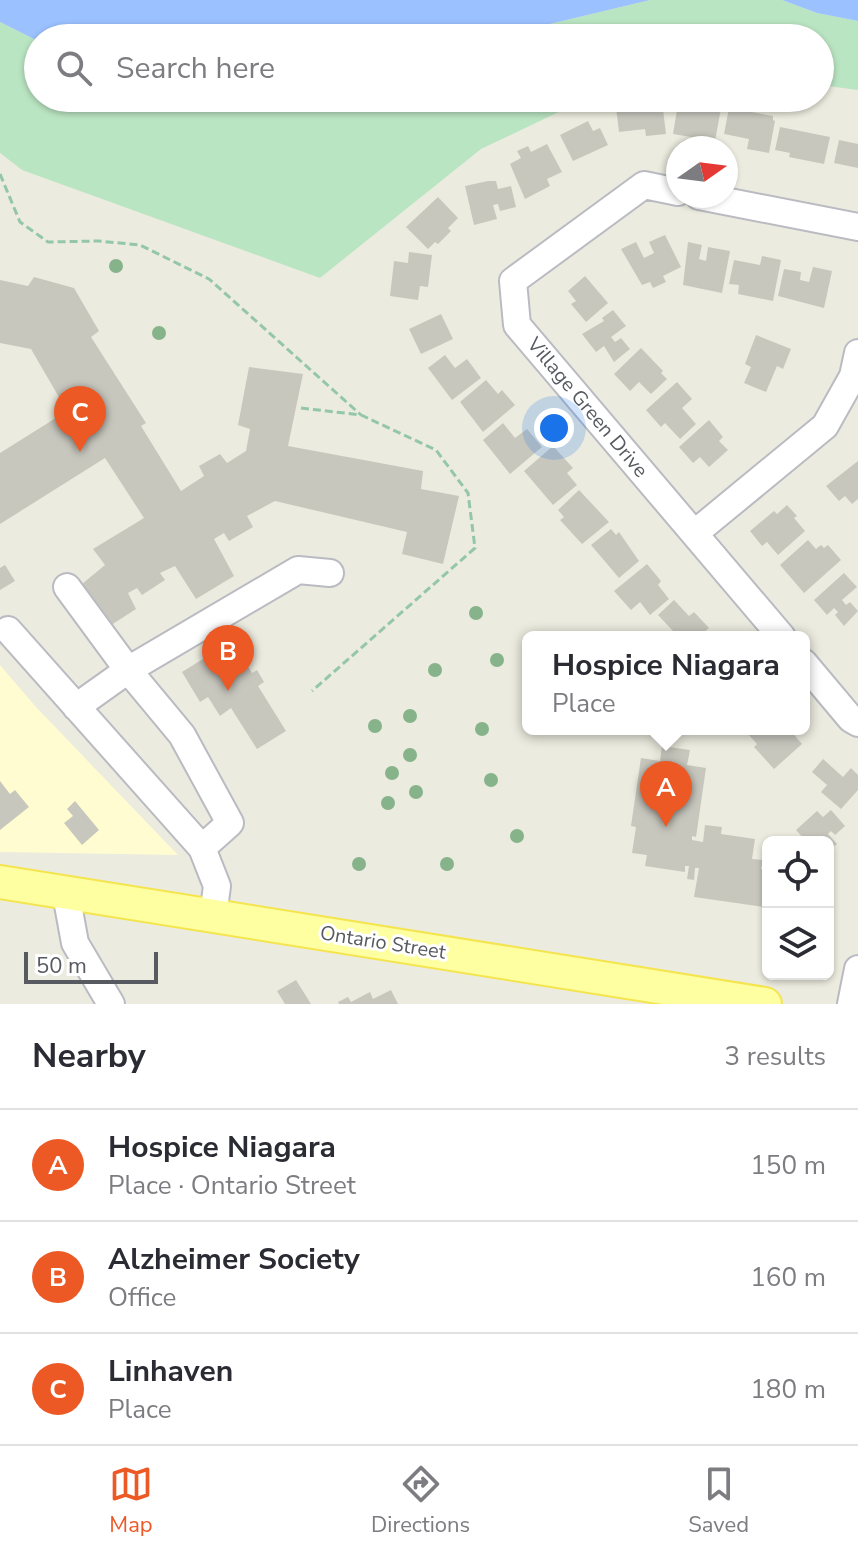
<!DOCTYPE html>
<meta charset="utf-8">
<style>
body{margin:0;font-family:"Nunito Sans",sans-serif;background:#f2f2f3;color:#2b2b33}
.controls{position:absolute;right:24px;bottom:24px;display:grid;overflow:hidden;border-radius:12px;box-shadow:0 2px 6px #0004}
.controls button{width:72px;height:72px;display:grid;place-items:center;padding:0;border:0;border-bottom:2px solid #e1e1e2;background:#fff;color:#2b2b33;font:40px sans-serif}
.compass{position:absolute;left:666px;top:136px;width:72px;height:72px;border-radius:50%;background:#fff;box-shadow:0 2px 6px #0004;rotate:76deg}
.scale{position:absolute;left:24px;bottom:20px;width:134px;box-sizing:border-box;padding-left:8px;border:4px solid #585a61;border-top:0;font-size:22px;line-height:28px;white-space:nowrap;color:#585a61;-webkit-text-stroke:6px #fff;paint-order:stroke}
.you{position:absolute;left:554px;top:428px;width:28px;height:28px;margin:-20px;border:6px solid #fff;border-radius:50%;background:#1a73e8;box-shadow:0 0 0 12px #1a73e833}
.badge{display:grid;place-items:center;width:52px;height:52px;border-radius:50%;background:#ed5924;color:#fff;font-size:26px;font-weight:700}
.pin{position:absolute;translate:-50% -66px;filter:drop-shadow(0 2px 4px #0008)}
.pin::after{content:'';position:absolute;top:42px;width:28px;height:24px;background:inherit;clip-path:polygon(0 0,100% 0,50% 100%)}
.popup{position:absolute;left:522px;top:631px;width:288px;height:104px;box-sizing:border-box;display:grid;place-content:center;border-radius:12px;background:#fff;filter:drop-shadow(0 2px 6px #0005);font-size:26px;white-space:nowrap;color:#7c7c81}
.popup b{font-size:30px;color:#2b2b33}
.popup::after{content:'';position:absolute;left:50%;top:100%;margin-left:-16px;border:16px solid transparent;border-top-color:#fff}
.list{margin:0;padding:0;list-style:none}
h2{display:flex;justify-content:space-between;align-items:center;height:104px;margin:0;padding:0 32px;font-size:34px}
h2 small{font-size:26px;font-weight:400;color:#7c7c81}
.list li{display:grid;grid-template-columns:52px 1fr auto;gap:24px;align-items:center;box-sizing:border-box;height:112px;padding:0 32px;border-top:2px solid #e1e1e2}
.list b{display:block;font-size:30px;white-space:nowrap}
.list p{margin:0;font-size:26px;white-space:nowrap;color:#7c7c81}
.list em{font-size:26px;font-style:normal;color:#7c7c81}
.icon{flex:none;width:44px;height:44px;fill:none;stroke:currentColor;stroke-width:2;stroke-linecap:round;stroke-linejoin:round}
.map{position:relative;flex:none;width:858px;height:1004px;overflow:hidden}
.search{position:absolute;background:#fff;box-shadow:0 2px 6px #0004;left:24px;right:24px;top:24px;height:88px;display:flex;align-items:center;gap:20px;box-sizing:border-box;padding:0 28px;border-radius:44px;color:#7c7c81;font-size:30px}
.sheet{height:440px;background:#fff}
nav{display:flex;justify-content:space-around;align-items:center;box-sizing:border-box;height:112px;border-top:2px solid #e1e1e2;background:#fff;font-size:22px;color:#7c7c81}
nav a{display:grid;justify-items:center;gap:4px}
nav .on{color:#ed5924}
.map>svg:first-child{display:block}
</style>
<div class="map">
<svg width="858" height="1004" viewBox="0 0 858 1004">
<rect width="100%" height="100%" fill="#ecebdf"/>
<path fill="#fffcd1" d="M 0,665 L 36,707 L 178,855 L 0,852 Z"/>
<path fill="#bae5c2" d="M 650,0 L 782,0 L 817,13 L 858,21 L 858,90 L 820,85 L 820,38 L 430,38 L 533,28 Z
M 0,22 L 38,41 L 38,98 L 155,98 L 165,103 L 184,98 L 588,98 L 481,149 L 320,278 L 22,170 L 0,153 Z"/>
<path fill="#9cc1ff" d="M 0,0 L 650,0 L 533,28 L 430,38 L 38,38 L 38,41 L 0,22 Z
M 782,0 L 858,0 L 858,21 L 817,13 Z"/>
<path fill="#c8c7be" d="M 679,98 L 709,104 L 709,101 L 722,103 L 715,141 L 673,134 Z
M 662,101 L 666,134 L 646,136 L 645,129 L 619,132 L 616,107 Z
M 729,108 L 773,116 L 773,120 L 775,121 L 769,153 L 747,149 L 749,139 L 724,134 Z
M 588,121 L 593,131 L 600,128 L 608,145 L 573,161 L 560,135 Z
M 780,127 L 830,137 L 824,164 L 789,157 L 790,153 L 775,150 Z
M 839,140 L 858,144 L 858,168 L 834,163 Z
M 547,144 L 562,172 L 547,179 L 550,186 L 525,199 L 510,164 L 521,158 L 517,151 L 528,146 L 531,152 Z
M 488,181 L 496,181 L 498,189 L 511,186 L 516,207 L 500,211 L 498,204 L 493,205 L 497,219 L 474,225 L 465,186 Z
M 438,197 L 458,218 L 448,228 L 451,231 L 438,244 L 435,242 L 428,249 L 406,227 Z
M 665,235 L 681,267 L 663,276 L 666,282 L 653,288 L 650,282 L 642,285 L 621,249 L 636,242 L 644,258 L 654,253 L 649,242 Z
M 688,242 L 702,245 L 699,259 L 706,261 L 708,247 L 730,251 L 722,293 L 683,285 Z
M 409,252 L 432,255 L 428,287 L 420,286 L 418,300 L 390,296 L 394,261 L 408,263 Z
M 762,256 L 781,260 L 773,301 L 738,294 L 739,285 L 729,284 L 734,260 L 760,265 Z
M 813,267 L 832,271 L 824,308 L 778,296 L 784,269 L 801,272 L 800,280 L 809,282 Z
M 585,276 L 608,303 L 586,322 L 571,304 L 576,301 L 568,291 Z
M 34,277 L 74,288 L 99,331 L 91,337 L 146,423 L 141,426 L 181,491 L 204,476 L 199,466 L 220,454 L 227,463 L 246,451 L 250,429 L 238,425 L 249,367 L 303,374 L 288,446 L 423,471 L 421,489 L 459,496 L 443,564 L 402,554 L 407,532 L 275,501 L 247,516 L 253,527 L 229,541 L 224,533 L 214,539 L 234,576 L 196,599 L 175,566 L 160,573 L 165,580 L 142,595 L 137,588 L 128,593 L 136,609 L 105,629 L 76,589 L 105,565 L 93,549 L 144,518 L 105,458 L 0,524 L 0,453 L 67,411 L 31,349 L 0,343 L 0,280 L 28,286 Z
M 613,310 L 626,326 L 611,337 L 615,342 L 621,338 L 630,349 L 614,362 L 604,346 L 596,352 L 582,334 L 604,321 L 602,318 Z
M 441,314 L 453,339 L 421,354 L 409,329 Z
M 756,335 L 791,349 L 783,369 L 777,366 L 766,392 L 744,383 L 751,367 L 745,364 Z
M 641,348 L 663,371 L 661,373 L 667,379 L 651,394 L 639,382 L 630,391 L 614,374 Z
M 445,355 L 455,368 L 467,359 L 481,378 L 452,400 L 428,368 Z
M 486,380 L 498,394 L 502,390 L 515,405 L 483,432 L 460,402 Z
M 677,382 L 692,399 L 682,408 L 696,424 L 680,439 L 665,423 L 661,427 L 646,410 Z
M 709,420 L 723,437 L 719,441 L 728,450 L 709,467 L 700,457 L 693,463 L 679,447 Z
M 503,423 L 515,438 L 527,429 L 542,447 L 510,474 L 483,440 Z
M 553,446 L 573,468 L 567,473 L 577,485 L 553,505 L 524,471 Z
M 858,461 L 858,499 L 852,504 L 845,496 L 839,501 L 826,486 Z
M 579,490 L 609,522 L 582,544 L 560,520 L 564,517 L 558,510 Z
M 787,505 L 797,516 L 794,518 L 805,531 L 778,555 L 767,542 L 762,546 L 750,531 L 774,511 L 777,514 Z
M 611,529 L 616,535 L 619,532 L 639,561 L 619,578 L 591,545 Z
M 808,540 L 816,549 L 821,545 L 824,548 L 828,545 L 841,560 L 804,593 L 780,565 Z
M 647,564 L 661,581 L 658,585 L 669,599 L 650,615 L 640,602 L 631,610 L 614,591 Z
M 5,565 L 15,581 L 0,590 L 0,568 Z
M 844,573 L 857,587 L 842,600 L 846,605 L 850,602 L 858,611 L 844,626 L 835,615 L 838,612 L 834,608 L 827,615 L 814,600 Z
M 674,600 L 689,616 L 694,612 L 709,628 L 699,637 L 666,637 L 673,631 L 658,615 Z
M 232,641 L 252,673 L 257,670 L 264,682 L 258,686 L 286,731 L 257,749 L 231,708 L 220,716 L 208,697 L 200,702 L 182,672 Z
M 752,729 L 773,729 L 779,735 L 789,729 L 802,744 L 774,769 L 754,747 L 757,744 L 747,733 Z
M 662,746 L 690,750 L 687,765 L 706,768 L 696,837 L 692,836 L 692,840 L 703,842 L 705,825 L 722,827 L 721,834 L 755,839 L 752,859 L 763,860 L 761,869 L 768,870 L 764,907 L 694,897 L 699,868 L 695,868 L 694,880 L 687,879 L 689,866 L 685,866 L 685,872 L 645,866 L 647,855 L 632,853 L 636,827 L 631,826 L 641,758 L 660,761 Z
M 823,759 L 843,777 L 851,768 L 858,775 L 858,790 L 841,809 L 821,792 L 827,785 L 812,772 Z
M 0,781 L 10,794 L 15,790 L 29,807 L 0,830 Z
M 75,801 L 99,830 L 82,845 L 64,823 L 73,816 L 67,809 Z
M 831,810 L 845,826 L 835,835 L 831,831 L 828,834 L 837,844 L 828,851 L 828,842 L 807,842 L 796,830 L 817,811 L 823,817 Z
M 296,980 L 311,1004 L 285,1004 L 277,991 Z
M 391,990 L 398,1004 L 339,1004 L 338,1002 L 348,997 L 351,1002 L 370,992 L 373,999 Z"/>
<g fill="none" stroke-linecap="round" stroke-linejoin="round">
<defs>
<path id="minor" d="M 678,192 L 644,185 L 513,281 L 517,325 L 782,637
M 699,196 L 858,227
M 695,533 L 825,426 L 853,376 L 858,353
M 8,630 L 202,848 L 230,823 L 182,735 L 128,670 L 67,587
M 804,663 L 851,719 L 858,723
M 76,707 L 128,670 L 298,570 L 330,573
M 202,848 L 217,886 L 213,916
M 66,894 L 75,943 L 111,1004
M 851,1004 L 858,969"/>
<path id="major" d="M 0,882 L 765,1004"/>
</defs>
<use href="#minor" stroke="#babbc2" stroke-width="30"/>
<use href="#major" stroke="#f4e54f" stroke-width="36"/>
<path stroke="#93c6ab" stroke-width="3" stroke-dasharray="8 4" stroke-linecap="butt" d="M 0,174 L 20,222 L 48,242 L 98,241 L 140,245 L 209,279 L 361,415
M 301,408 L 361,415 L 436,450 L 468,493 L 475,548 L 312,691"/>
<use href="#minor" stroke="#fff" stroke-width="26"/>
<use href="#major" stroke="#fdffa1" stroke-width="32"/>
</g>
<g fill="#86b38a">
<circle cx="116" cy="266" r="7"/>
<circle cx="159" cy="333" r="7"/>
<circle cx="476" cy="613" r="7"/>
<circle cx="497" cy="660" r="7"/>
<circle cx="435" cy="670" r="7"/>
<circle cx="410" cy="716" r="7"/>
<circle cx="375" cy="726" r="7"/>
<circle cx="482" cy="729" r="7"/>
<circle cx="410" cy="755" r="7"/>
<circle cx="392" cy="773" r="7"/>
<circle cx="491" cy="780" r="7"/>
<circle cx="416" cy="792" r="7"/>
<circle cx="388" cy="803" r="7"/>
<circle cx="517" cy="836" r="7"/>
<circle cx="359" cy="864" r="7"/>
<circle cx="447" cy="864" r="7"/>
</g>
<g text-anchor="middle" stroke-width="6" stroke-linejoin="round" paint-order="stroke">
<g font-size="20" fill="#585a61" stroke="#fff">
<text transform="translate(588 407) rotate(50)" y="7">Village Green Drive</text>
<text transform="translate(383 942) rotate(9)" y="7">Ontario Street</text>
</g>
</g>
</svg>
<div class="controls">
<button><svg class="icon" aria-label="locate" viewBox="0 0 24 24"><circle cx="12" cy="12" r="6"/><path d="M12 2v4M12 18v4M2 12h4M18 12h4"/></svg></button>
<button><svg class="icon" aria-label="layers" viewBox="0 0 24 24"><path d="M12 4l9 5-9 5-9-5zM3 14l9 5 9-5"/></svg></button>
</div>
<svg class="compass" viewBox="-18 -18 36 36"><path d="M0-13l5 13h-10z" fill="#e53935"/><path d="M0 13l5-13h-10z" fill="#7c7c81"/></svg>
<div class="scale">50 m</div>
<div class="you"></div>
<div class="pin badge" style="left:666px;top:827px">A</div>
<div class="popup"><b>Hospice Niagara</b>Place</div>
<div class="pin badge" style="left:228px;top:691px">B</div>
<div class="pin badge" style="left:80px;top:452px">C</div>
<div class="search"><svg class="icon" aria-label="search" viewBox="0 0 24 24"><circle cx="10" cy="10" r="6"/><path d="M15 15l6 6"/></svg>Search here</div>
</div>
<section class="sheet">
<h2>Nearby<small>3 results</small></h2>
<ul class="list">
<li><span class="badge">A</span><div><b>Hospice Niagara</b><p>Place · Ontario Street</p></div><em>150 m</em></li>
<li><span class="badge">B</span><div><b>Alzheimer Society</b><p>Office</p></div><em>160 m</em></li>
<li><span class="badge">C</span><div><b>Linhaven</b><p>Place</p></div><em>180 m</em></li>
</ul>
</section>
<nav>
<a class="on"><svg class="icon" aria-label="map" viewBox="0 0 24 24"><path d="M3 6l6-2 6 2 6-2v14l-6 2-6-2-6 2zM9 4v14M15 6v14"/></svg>Map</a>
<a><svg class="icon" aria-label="directions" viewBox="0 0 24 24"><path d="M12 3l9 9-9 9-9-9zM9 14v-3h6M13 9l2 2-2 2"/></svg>Directions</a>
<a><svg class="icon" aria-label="saved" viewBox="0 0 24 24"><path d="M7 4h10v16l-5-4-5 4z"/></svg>Saved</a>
</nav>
